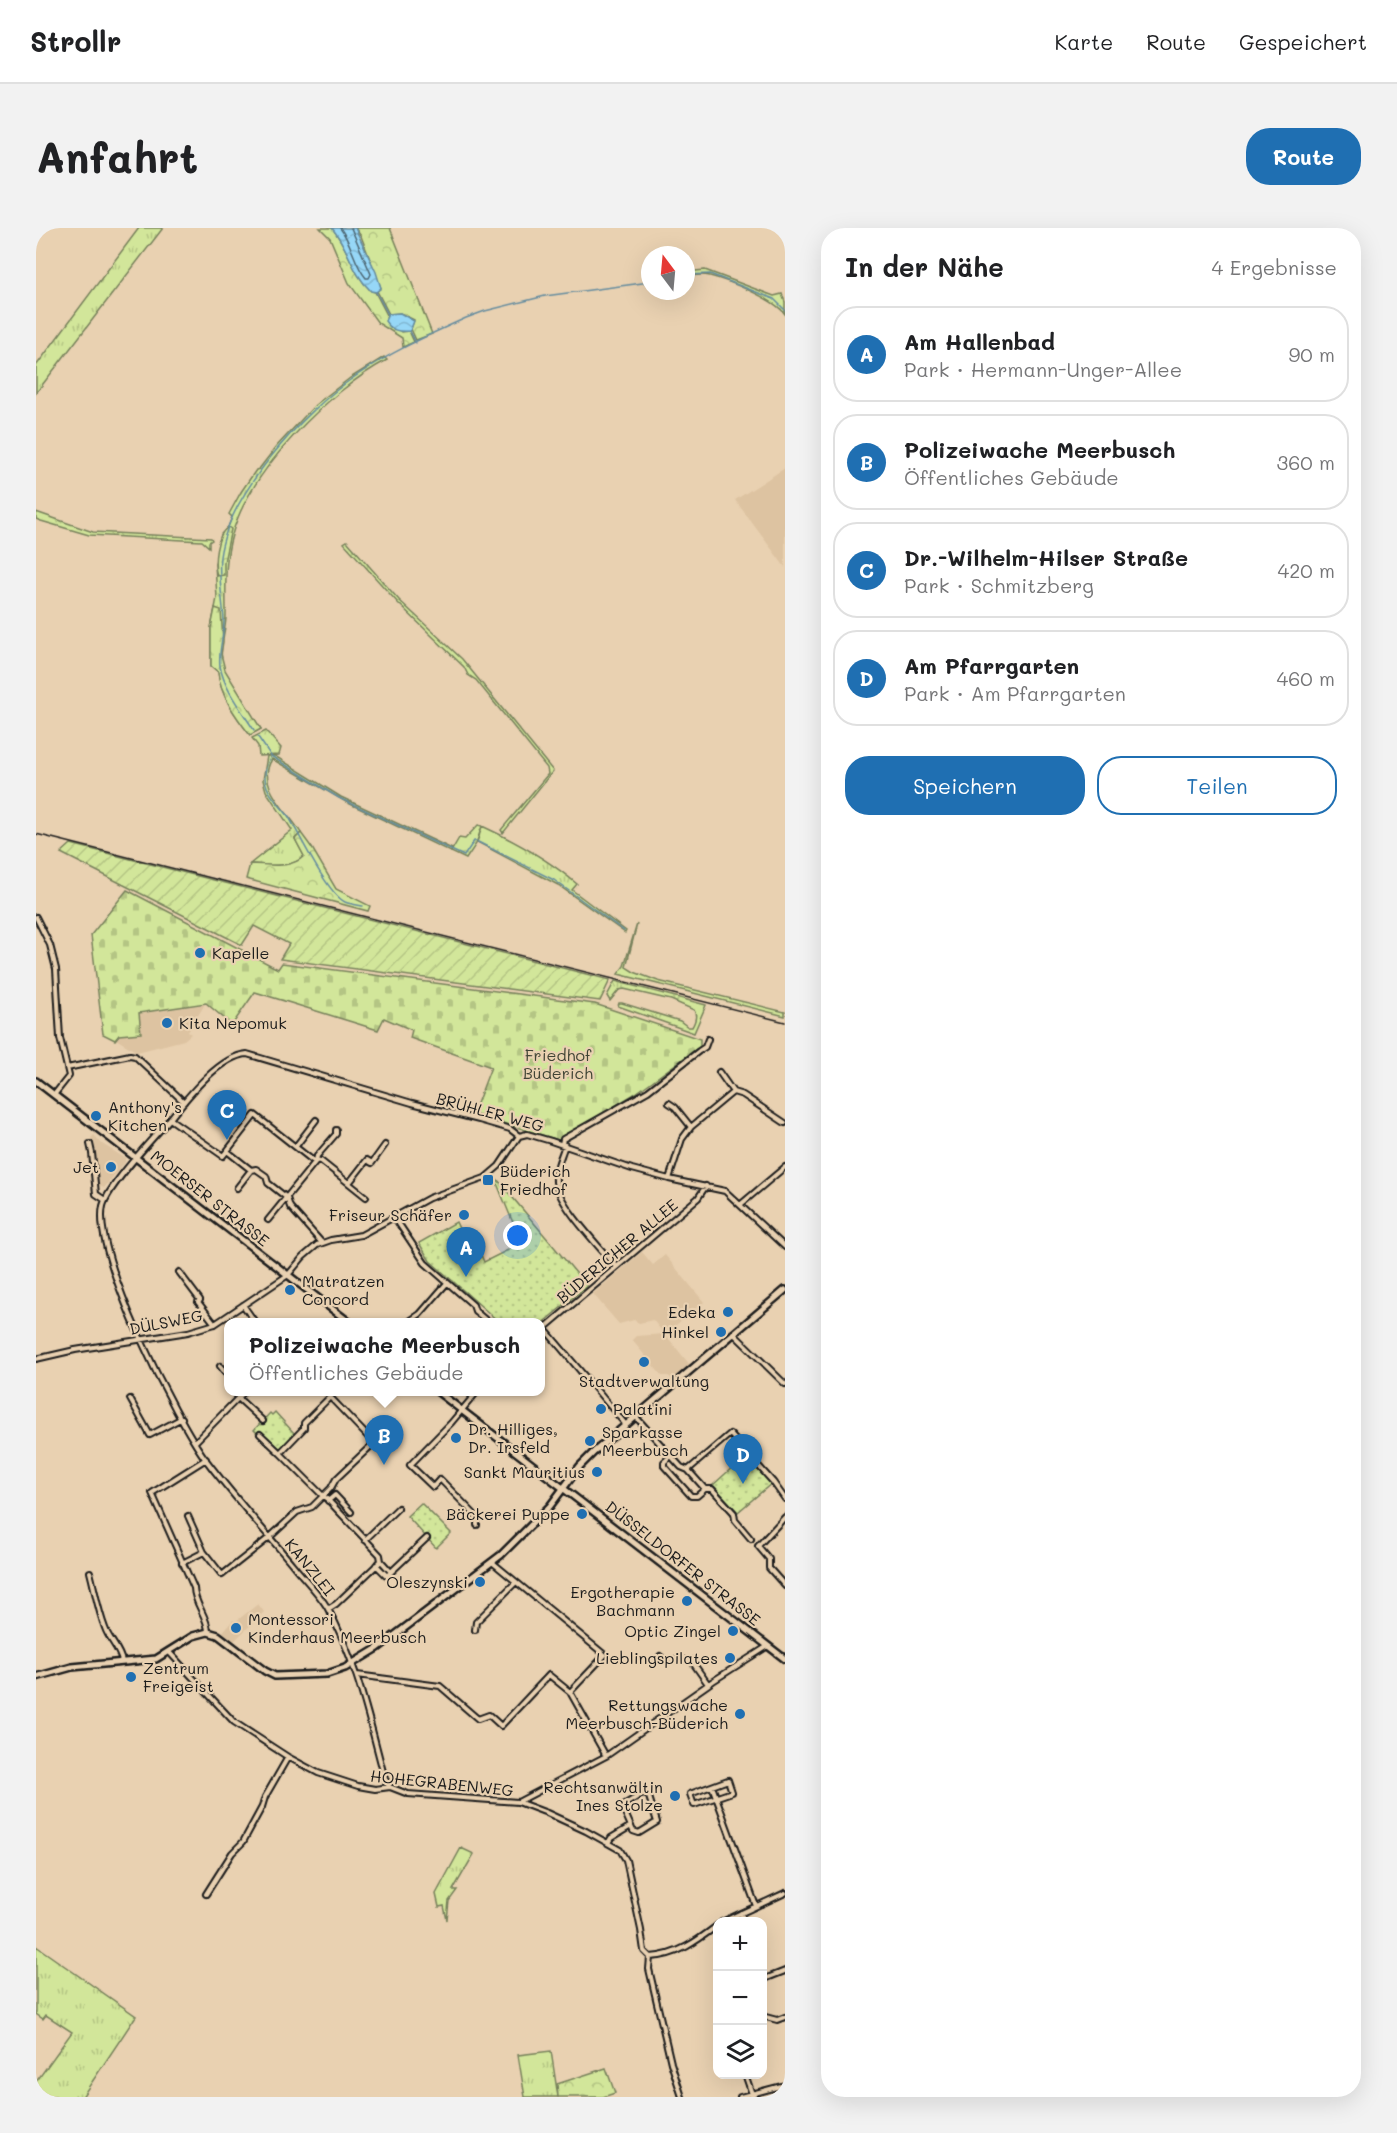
<!DOCTYPE html>
<html lang="de">
<meta charset="utf-8">
<style>
body{margin:0;font-family:Mali,sans-serif;background:#f2f2f2;color:#202124}
.controls{position:absolute;right:18px;bottom:18px;display:grid;overflow:hidden;border-radius:12px;box-shadow:0 6px 24px #0002}
.controls button{width:54px;height:54px;display:grid;place-items:center;padding:0;border:0;border-bottom:2px solid #e0e0e0;background:#fff;color:#202124;font:30px sans-serif}
.compass{position:absolute;left:605px;top:18px;width:54px;height:54px;border-radius:50%;background:#fff;box-shadow:0 6px 24px #0002;rotate:344deg}
.you{position:absolute;left:482px;top:1008px;width:21px;height:21px;margin:-15px;border:4px solid #fff;border-radius:50%;background:#1a73e8;box-shadow:0 0 0 9px #1a73e833}
.badge{display:grid;place-items:center;width:39px;height:39px;border-radius:50%;background:#1f6fb2;color:#fff;font-size:20px;font-weight:700}
.pin{position:absolute;translate:-50% -50px;filter:drop-shadow(0 2px 3px #0008)}
.pin::after{content:'';position:absolute;top:32px;width:21px;height:18px;background:inherit;clip-path:polygon(0 0,100% 0,50% 100%)}
.popup{position:absolute;left:188px;top:1090px;width:321px;height:78px;box-sizing:border-box;display:grid;place-content:center;border-radius:12px;background:#fff;filter:drop-shadow(0 2px 4px #0005);font-size:20px;white-space:nowrap;color:#757577}
.popup b{font-size:22px;color:#202124}
.popup::after{content:'';position:absolute;left:50%;top:100%;margin-left:-12px;border:12px solid transparent;border-top-color:#fff}
.list{margin:0;padding:0;list-style:none}
h2{display:flex;justify-content:space-between;align-items:center;height:78px;margin:0;padding:0 24px;font-size:26px}
h2 small{font-size:20px;font-weight:400;color:#757577}
.list li{display:grid;grid-template-columns:39px 1fr auto;gap:18px;align-items:center;box-sizing:border-box;height:96px;margin:0 12px 12px;padding:0 12px;border:2px solid #e0e0e0;border-radius:24px}
.list b{display:block;font-size:22px;white-space:nowrap}
.list p{margin:0;font-size:20px;white-space:nowrap;color:#757577}
.list em{font-size:20px;font-style:normal;color:#757577}
.actions{display:flex;gap:12px;padding:18px 24px}
.actions a{flex:1;padding:14px 0;border:2px solid #1f6fb2;border-radius:24px;text-align:center;font-size:21px;color:#1f6fb2}
.actions .main{background:#1f6fb2;color:#fff}
.icon{flex:none;width:33px;height:33px;fill:none;stroke:currentColor;stroke-width:2;stroke-linecap:round;stroke-linejoin:round}
.map{position:relative;flex:none;width:749px;height:1869px;overflow:hidden;border-radius:24px}
header{display:flex;align-items:center;gap:36px;box-sizing:border-box;height:84px;padding:0 30px;background:#fff;border-bottom:2px solid #e0e0e0}
header strong{font-size:28px}
nav{display:flex;gap:33px;margin-inline-start:auto;font-size:21px}
.intro{display:flex;align-items:center;justify-content:space-between;box-sizing:border-box;height:144px;padding:0 36px}
h1{margin:0;font-size:42px}
.button{padding:15px 27px;border-radius:24px;background:#1f6fb2;color:#fff;font-size:21px;font-weight:700}
main{display:flex;gap:36px;padding:0 36px}
aside{flex:1;background:#fff;border-radius:24px;box-shadow:0 6px 24px #0002}
.map>svg:first-child{display:block}
</style>
<header>
<strong>Strollr</strong>
<nav><a>Karte</a><a>Route</a><a>Gespeichert</a></nav>
</header>
<div class="intro"><h1>Anfahrt</h1><a class="button">Route</a></div>
<main>
<div class="map">
<svg width="749" height="1869" viewBox="0 0 749 1869">
<defs>
<pattern id="grass-tufts" width="24" height="20" patternUnits="userSpaceOnUse" patternTransform="scale(1.5)"><rect width="24" height="20" fill="#d2e69a"/><path d="M3 7l-1-3M5 7V3M7 7l1-3M15 17l-1-3M17 17v-4M19 17l1-3" fill="none" stroke="#b4c584"/></pattern>
<pattern id="forest-crowns" width="20" height="18" patternUnits="userSpaceOnUse" patternTransform="scale(1.5)"><rect width="20" height="18" fill="#d2e69a"/><path d="M2 6a3 3 0 1 1 6 0M12 15a3 3 0 1 1 6 0" fill="none" stroke="#b4c584"/></pattern>
<pattern id="cemetery-stones" width="16" height="16" patternUnits="userSpaceOnUse" patternTransform="scale(1.5)"><rect width="16" height="16" fill="#d2e69a"/><path d="M2 7V4a2 2 0 0 1 4 0v3zM10 15v-3a2 2 0 0 1 4 0v3z" fill="#b4c584"/></pattern>
<pattern id="park-dots" width="8" height="8" patternUnits="userSpaceOnUse" patternTransform="scale(1.5)"><rect width="8" height="8" fill="#d2e69a"/><path d="M2 2h.1M6 6h.1" fill="none" stroke="#b4c584" stroke-width="1.8" stroke-linecap="round"/></pattern>
<pattern id="garden-furrows" width="10" height="10" patternUnits="userSpaceOnUse" patternTransform="scale(1.5)"><rect width="10" height="10" fill="#d2e69a"/><path d="M-1 1l2-2M0 10L10 0M9 11l2-2" fill="none" stroke="#b4c584"/></pattern>
<pattern id="water-waves" width="16" height="10" patternUnits="userSpaceOnUse" patternTransform="scale(1.5)"><rect width="16" height="10" fill="#96d7f7"/><path d="M0 5q4-4 8 0t8 0" fill="none" stroke="#81b8d3"/></pattern>
</defs>
<rect width="100%" height="100%" fill="#e9d1b1"/>
<filter id="ink" filterUnits="userSpaceOnUse"><feTurbulence type="fractalNoise" baseFrequency=".0167" numOctaves="2"/><feDisplacementMap in="SourceGraphic" scale="12" xChannelSelector="R" yChannelSelector="G"/><feConvolveMatrix kernelMatrix="1 2 1 2 8 2 1 2 1" color-interpolation-filters="sRGB"/></filter>
<g filter="url(#ink)">
<path fill="#ddc3a1" d="M 749,240 L 749,339 L 699,272 Z
M 169,776 L 152,804 L 155,806 L 148,812 L 101,824 L 80,811 L 83,807 L 105,806 L 103,786 Z
M 58,907 L 66,916 L 89,930 L 89,934 L 68,960 L 62,957 L 58,926 L 55,910 Z
M 606,1024 L 617,1037 L 629,1027 L 668,1074 L 629,1106 L 654,1137 L 637,1151 L 632,1148 L 626,1148 L 596,1112 L 600,1108 L 628,1106 L 617,1092 L 603,1095 L 598,1092 L 583,1096 L 557,1066 Z
M 222,1376 L 228,1384 L 196,1415 L 185,1406 L 197,1392 L 199,1394 Z"/>
<path fill="url(#grass-tufts)" stroke="#77815b" stroke-width="1.5" d="M 103,0 L 127,0 L 0,165 L 0,138 Z
M 669,42 L 738,68 L 746,66 L 749,74 L 749,86 C 737,70 693,53 674,48 C 666,46 658,47 650,49 L 650,44 Z
M 348,129 L 351,132 C 294,162 213,243 196,307 C 188,334 190,360 190,388 C 190,403 183,419 186,434 C 191,458 212,481 225,501 L 214,507 C 200,489 184,467 182,444 L 175,438 L 175,400 L 181,370 L 179,336 L 185,306 L 192,299 L 196,289 L 193,286 L 205,264 L 220,242 L 223,241 L 240,219 L 279,177 L 314,150 Z
M 0,284 L 57,304 L 175,310 L 176,312 L 173,314 L 173,319 L 166,313 L 53,307 L 5,293 L 0,291 Z
M 311,313 L 363,372 L 426,431 L 517,543 L 467,605 L 465,602 L 512,546 L 511,540 L 440,452 L 432,447 L 428,439 L 362,375 L 308,315 Z
M 231,528 L 239,528 L 305,569 L 416,621 L 415,624 L 310,574 L 236,531 C 219,558 253,584 265,605 L 259,611 L 268,628 C 254,642 232,636 214,636 L 256,602 L 230,563 L 227,552 Z
M 446,598 C 481,614 512,631 541,656 L 536,662 L 590,703 L 589,705 L 522,657 L 441,614 Z
M 601,696 L 590,739 L 598,744 L 622,753 L 749,784 L 749,788 L 582,746 L 588,738 Z
M 579,753 L 670,777 L 658,805 L 582,778 L 583,775 L 586,775 L 644,793 L 652,799 L 656,799 C 659,794 661,787 658,782 L 635,772 L 588,761 L 583,762 L 574,773 L 571,768 Z
M 425,1620 L 438,1626 L 417,1662 L 421,1662 L 413,1673 L 411,1692 L 408,1678 L 403,1679 L 400,1666 Z
M 0,1718 L 100,1788 L 46,1869 L 11,1869 L 0,1861 L 0,1854 L 36,1804 L 10,1787 L 7,1791 L 0,1786 Z
M 515,1823 L 522,1869 L 489,1869 L 482,1827 Z"/>
<path fill="url(#forest-crowns)" stroke="#77815b" stroke-width="1.5" d="M 284,0 L 296,0 C 314,22 315,44 335,63 L 339,64 L 351,87 L 350,89 L 365,104 L 373,103 L 378,114 L 367,119 L 366,110 L 342,95 L 313,55 L 294,10 Z
M 319,0 L 354,0 L 396,106 L 380,112 L 375,101 L 378,92 L 364,85 L 353,86 L 341,63 L 345,60 L 325,8 Z
M 192,299 L 195,301 L 188,334 L 188,347 L 181,348 C 177,335 180,307 192,299 Z
M 179,380 L 185,382 L 187,414 L 185,426 L 189,442 L 225,501 L 214,507 C 200,489 184,467 182,444 L 175,438 L 175,400 Z
M 230,503 L 245,520 L 243,527 L 223,528 L 222,518 L 216,510 Z
M 442,597 L 446,598 L 440,616 L 430,631 L 415,624 L 423,610 L 429,611 Z
M 265,605 L 276,620 L 300,661 L 334,678 L 332,683 L 210,651 L 214,636 C 232,636 254,642 268,628 L 259,611 Z
M 570,1840 L 579,1865 L 567,1869 L 522,1869 L 521,1856 Z"/>
<path fill="url(#cemetery-stones)" stroke="#77815b" stroke-width="1.5" d="M 91,662 L 242,741 L 246,735 L 559,776 L 664,811 L 664,818 L 600,865 L 523,912 L 437,886 L 455,839 L 374,810 L 376,802 L 348,790 L 342,802 L 219,764 L 196,797 L 170,775 L 103,785 L 105,805 L 83,807 L 79,812 L 67,806 L 55,707 Z"/>
<path fill="url(#park-dots)" stroke="#77815b" stroke-width="1.5" d="M 461,951 L 551,1058 L 504,1097 L 504,1094 L 463,1094 L 394,1033 L 383,1015 L 420,994 L 431,1018 L 440,1015 L 448,1034 L 472,1022 L 484,1012 L 460,953 Z
M 239,1184 L 258,1205 L 255,1208 L 257,1209 L 244,1224 L 225,1205 L 223,1207 L 218,1202 L 234,1185 L 236,1187 Z
M 710,1227 L 736,1255 L 702,1284 L 677,1257 Z
M 385,1275 L 415,1305 L 400,1320 L 371,1288 Z"/>
<path fill="url(#garden-furrows)" stroke="#77815b" stroke-width="1.5" d="M 35,616 L 574,752 L 564,773 L 244,731 L 253,716 L 218,698 L 206,717 L 25,625 Z"/>
<path fill="url(#water-waves)" stroke="#658c9f" stroke-width="1.5" d="M 296,0 L 319,0 L 340,44 L 345,60 L 340,64 L 335,63 C 315,44 314,22 296,0 Z
M 364,85 L 378,93 L 374,103 C 362,104 356,103 349,93 L 352,86 Z"/>
<g fill="none" stroke-linecap="round" stroke-linejoin="round">
<path stroke="#4d6774" stroke-width="1.5" d="M 304,0 C 316,15 318,36 330,50 L 333,50 L 335,46 L 315,0"/>
<path stroke="#658c9f" stroke-width="1.5" d="M 650,47 L 674,46 L 738,71 L 749,82
M 340,64 L 352,86
M 374,103 L 380,115
M 218,502 C 206,483 188,461 184,438 C 182,423 188,408 188,393 C 187,372 182,350 184,329 C 192,267 267,184 317,150 C 351,126 392,107 430,90 L 449,83 L 509,68 L 614,54
M 222,509 L 235,528 L 303,570 L 428,628 L 438,613 L 440,613 L 518,652 L 588,703
M 235,528 C 230,537 227,549 231,559 C 235,570 246,579 253,589 C 264,608 291,665 309,674 C 314,676 321,677 327,678"/>
<defs>
<path id="minor" d="M 0,689 L 14,717 L 20,741 L 24,810 L 33,848 L 18,867
M 31,840 L 94,827 L 99,828 L 148,874
M 683,844 L 697,864
M 633,875 L 639,879 L 655,899
M 134,891 L 187,928 L 191,923 L 215,942 L 220,941 L 230,948 L 232,955 L 251,970 L 254,979 L 286,1015
M 54,916 L 56,925 L 60,966 L 69,972
M 526,916 L 527,911 L 612,863 L 663,823 L 669,819 L 672,811
M 529,917 C 525,929 519,941 520,954 C 522,977 565,1020 580,1039
M 260,918 L 280,892
M 191,923 L 219,887 L 276,932 L 285,933 L 330,969
M 633,951 L 646,911 L 655,899 L 697,864 L 707,867 L 749,895
M 313,955 L 331,932 L 336,935 L 349,917
M 201,960 L 215,942
M 704,977 L 749,939
M 359,990 L 389,1035 L 437,1077 L 439,1083 L 452,1094
M 232,992 L 280,933 L 281,928 L 300,906 L 300,902
M 143,1044 L 164,1072 L 162,1074 L 179,1096
M 207,1077 L 219,1094
M 375,1092 L 384,1086 L 411,1055
M 508,1100 L 590,1197
M 504,1104 L 662,970 L 670,958
M 697,1105 L 749,1156
M 0,1131 L 39,1122 L 152,1104 L 179,1096 L 252,1047 L 267,1029 L 281,1017 L 295,1012 L 325,1007 L 393,970 L 449,950 L 463,938 L 483,908
M 184,1138 L 192,1148
M 202,1170 L 227,1193
M 94,1171 L 114,1207 L 146,1190
M 600,1189 L 645,1239 L 652,1242 L 669,1261 L 676,1261 L 698,1285 L 699,1292 L 715,1311
M 224,1206 L 244,1225
M 159,1214 L 208,1164
M 635,1228 L 628,1234 L 628,1238 L 655,1268 L 661,1268 L 669,1261
M 170,1231 L 116,1265 L 158,1360 C 158,1376 172,1388 172,1404
M 652,1242 L 694,1206 L 737,1254 L 749,1271
M 292,1273 L 299,1267 L 315,1284
M 152,1288 L 168,1324 L 186,1347 L 234,1309 L 261,1284 L 276,1279 L 295,1260 L 300,1251 L 338,1215 L 294,1169 L 268,1195 L 268,1200 L 244,1225 L 287,1268 L 291,1271 L 344,1327 L 345,1333
M 749,1289 L 722,1318 L 733,1331 L 733,1340 L 749,1358
M 441,1297 L 441,1289 L 404,1251 L 397,1259 L 374,1237 L 415,1195 L 441,1164
M 329,1312 L 362,1280
M 456,1334 L 569,1427 L 534,1464
M 146,1335 L 168,1324
M 340,1337 L 351,1348 L 355,1344
M 54,1344 C 59,1363 62,1382 69,1400 C 73,1412 84,1421 86,1434
M 292,1381 L 300,1376 L 345,1333 L 355,1344 L 391,1310
M 439,1402 L 440,1394 L 479,1355
M 133,1424 L 198,1494 L 252,1529 L 282,1545 L 322,1558 L 339,1561 L 354,1559 L 372,1566 L 482,1574 L 511,1585 L 550,1603 L 584,1622 L 590,1632 L 605,1702 L 608,1723 L 614,1729 L 613,1741 L 635,1835 L 646,1869
M 624,1428 L 629,1432 L 655,1432 L 672,1456
M 321,1447 L 404,1458 L 442,1491 L 453,1487 L 465,1498 L 513,1447 L 534,1464 L 570,1528
M 692,1552 L 696,1564 L 658,1577 L 654,1566 Z
M 676,1558 L 720,1678
M 354,1559 L 349,1551 C 333,1492 321,1433 291,1379 C 282,1364 268,1351 257,1337 C 228,1302 197,1268 170,1232 C 140,1191 56,1026 67,978 C 72,958 117,910 133,892 C 150,871 183,828 211,826 L 376,875 L 443,892 L 474,901 L 483,908 L 491,906 L 515,913 L 596,941 L 633,951 L 689,963 L 749,1019
M 606,1566 L 611,1567 L 613,1569 L 621,1594 L 603,1605 L 597,1603 L 586,1578 Z
M 482,1574 L 570,1528 L 677,1453 L 732,1418
M 572,1615 L 575,1610 L 595,1598
M 170,1666 L 196,1625 L 207,1614 L 226,1579 L 229,1569 L 252,1529
M 705,1685 L 708,1694
M 686,1694 L 749,1665
M 614,1729 C 641,1728 661,1713 682,1697
M 726,1752 L 749,1743
M 726,1788 L 741,1792 L 749,1789
M 709,1846 L 717,1869
M 704,1869 L 749,1857"/>
<path id="secondary" d="M 0,853 L 313,1094
M 402,1164 L 749,1431
M 0,1449 L 36,1439 L 120,1431 L 157,1408 L 172,1404 L 182,1407 L 229,1443 L 239,1448 L 291,1446 L 309,1440 L 342,1420 L 465,1327 L 514,1278 L 544,1238 L 558,1224 L 749,1062"/>
</defs>
<use href="#minor" stroke="#1c1c1c" stroke-width="8"/>
<use href="#secondary" stroke="#1c1c1c" stroke-width="10"/>
<use href="#minor" stroke="#e9d1b1" stroke-width="4"/>
<use href="#secondary" stroke="#e9d1b1" stroke-width="5"/>
<path stroke="#1c1c1c" stroke-width="1.5" d="M 0,606 L 749,794"/>
</g>
</g>
<g fill="#1f6fb2" stroke="#e9d1b1" stroke-width="2">
<circle cx="164" cy="725" r="6"/>
<circle cx="131" cy="795" r="6"/>
<circle cx="60" cy="888" r="6"/>
<circle cx="75" cy="939" r="6"/>
<rect x="446" y="946" width="12" height="12" rx="3"/>
<circle cx="428" cy="987" r="6"/>
<circle cx="254" cy="1062" r="6"/>
<circle cx="692" cy="1084" r="6"/>
<circle cx="685" cy="1104" r="6"/>
<circle cx="608" cy="1134" r="6"/>
<circle cx="565" cy="1181" r="6"/>
<circle cx="420" cy="1210" r="6"/>
<circle cx="554" cy="1213" r="6"/>
<circle cx="561" cy="1244" r="6"/>
<circle cx="546" cy="1286" r="6"/>
<circle cx="444" cy="1354" r="6"/>
<circle cx="651" cy="1373" r="6"/>
<circle cx="200" cy="1400" r="6"/>
<circle cx="697" cy="1403" r="6"/>
<circle cx="694" cy="1430" r="6"/>
<circle cx="95" cy="1449" r="6"/>
<circle cx="704" cy="1486" r="6"/>
<circle cx="639" cy="1568" r="6"/>
</g>
<g text-anchor="middle" stroke-width="4.5" stroke-linejoin="round" paint-order="stroke">
<g font-size="16" fill="#1c1c1c" stroke="#e9d1b1" text-anchor="end">
<text x="176" y="731" text-anchor="start">Kapelle</text>
<text x="143" y="801" text-anchor="start">Kita Nepomuk</text>
<text x="72" y="885" text-anchor="start">Anthony's<tspan x="72" dy="18">Kitchen</tspan></text>
<text x="63" y="945">Jet</text>
<text x="464" y="949" text-anchor="start">Büderich<tspan x="464" dy="18">Friedhof</tspan></text>
<text x="416" y="993">Friseur Schäfer</text>
<text x="266" y="1059" text-anchor="start">Matratzen<tspan x="266" dy="18">Concord</tspan></text>
<text x="680" y="1090">Edeka</text>
<text x="673" y="1110">Hinkel</text>
<text x="608" y="1159" text-anchor="middle">Stadtverwaltung</text>
<text x="577" y="1187" text-anchor="start">Palatini</text>
<text x="432" y="1207" text-anchor="start">Dr. Hilliges,<tspan x="432" dy="18">Dr. Irsfeld</tspan></text>
<text x="566" y="1210" text-anchor="start">Sparkasse<tspan x="566" dy="18">Meerbusch</tspan></text>
<text x="549" y="1250">Sankt Mauritius</text>
<text x="534" y="1292">Bäckerei Puppe</text>
<text x="432" y="1360">Oleszynski</text>
<text x="639" y="1370">Ergotherapie<tspan x="639" dy="18">Bachmann</tspan></text>
<text x="212" y="1397" text-anchor="start">Montessori<tspan x="212" dy="18">Kinderhaus Meerbusch</tspan></text>
<text x="685" y="1409">Optic Zingel</text>
<text x="682" y="1436">Lieblingspilates</text>
<text x="107" y="1446" text-anchor="start">Zentrum<tspan x="107" dy="18">Freigeist</tspan></text>
<text x="692" y="1483">Rettungswache<tspan x="692" dy="18">Meerbusch-Büderich</tspan></text>
<text x="627" y="1565">Rechtsanwältin<tspan x="627" dy="18">Ines Stolze</tspan></text>
</g>
<g font-size="16" fill="#404435" stroke="#e9d1b1">
<text x="522" y="833">Friedhof<tspan x="522" dy="18">Büderich</tspan></text>
</g>
<g font-size="16" fill="#1c1c1c" stroke="#e9d1b1">
<text transform="translate(454 884) rotate(15)" y="6">BRÜHLER WEG</text>
<text transform="translate(174 970) rotate(38)" y="6">MOERSER STRASSE</text>
<text transform="translate(581 1023) rotate(-40)" y="6">BÜDERICHER ALLEE</text>
<text transform="translate(130 1094) rotate(-11)" y="6">DÜLSWEG</text>
<text transform="translate(647 1335) rotate(38)" y="6">DÜSSELDORFER STRASSE</text>
<text transform="translate(274 1339) rotate(51)" y="6">KANZLEI</text>
<text transform="translate(406 1555) rotate(6)" y="6">HOHEGRABENWEG</text>
</g>
</g>
</svg>
<div class="controls">
<button>+</button>
<button>−</button>
<button><svg class="icon" aria-label="layers" viewBox="0 0 24 24"><path d="M12 4l9 5-9 5-9-5zM3 14l9 5 9-5"/></svg></button>
</div>
<svg class="compass" viewBox="-18 -18 36 36"><path d="M0-13l5 13h-10z" fill="#e53935"/><path d="M0 13l5-13h-10z" fill="#757577"/></svg>
<div class="you"></div>
<div class="pin badge" style="left:430px;top:1049px">A</div>
<div class="pin badge" style="left:348px;top:1237px">B</div>
<div class="popup"><b>Polizeiwache Meerbusch</b>Öffentliches Gebäude</div>
<div class="pin badge" style="left:191px;top:912px">C</div>
<div class="pin badge" style="left:707px;top:1256px">D</div>
</div>
<aside>
<h2>In der Nähe<small>4 Ergebnisse</small></h2>
<ul class="list">
<li><span class="badge">A</span><div><b>Am Hallenbad</b><p>Park · Hermann-Unger-Allee</p></div><em>90 m</em></li>
<li><span class="badge">B</span><div><b>Polizeiwache Meerbusch</b><p>Öffentliches Gebäude</p></div><em>360 m</em></li>
<li><span class="badge">C</span><div><b>Dr.-Wilhelm-Hilser Straße</b><p>Park · Schmitzberg</p></div><em>420 m</em></li>
<li><span class="badge">D</span><div><b>Am Pfarrgarten</b><p>Park · Am Pfarrgarten</p></div><em>460 m</em></li>
</ul>
<div class="actions"><a class="main">Speichern</a><a>Teilen</a></div>
</aside>
</main>
